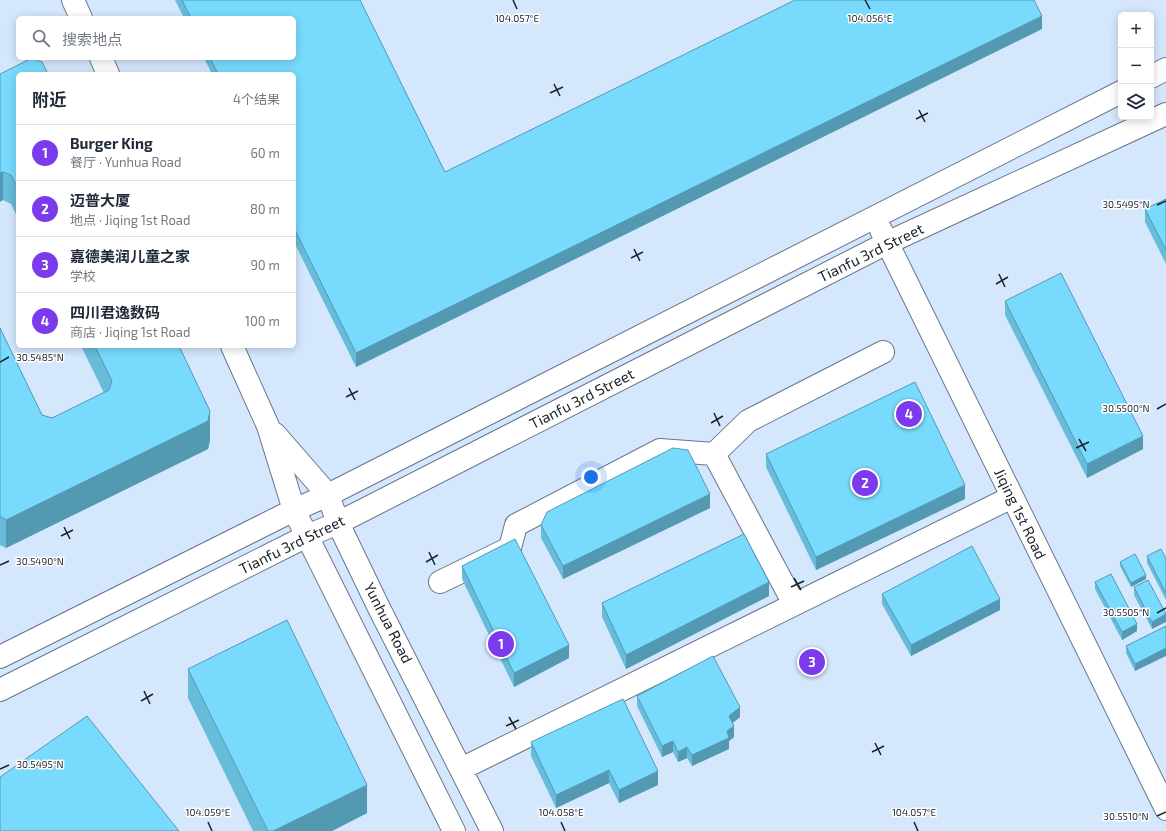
<!DOCTYPE html>
<html lang="zh">
<meta charset="utf-8">
<style>
body{margin:0;font-family:"Exo 2","Noto Sans SC",sans-serif;background:#f6f6f7;color:#1f2937}
.controls{position:absolute;right:12px;top:12px;display:grid;overflow:hidden;border-radius:6px;box-shadow:0 2px 10px #0003}
.controls button{width:36px;height:36px;display:grid;place-items:center;padding:0;border:0;border-bottom:1px solid #e0e1e3;background:#fff;color:#1f2937;font:20px sans-serif}
.you{position:absolute;left:591px;top:477px;width:14px;height:14px;margin:-10px;border:3px solid #fff;border-radius:50%;background:#1a73e8;box-shadow:0 0 0 6px #1a73e833}
.badge{display:grid;place-items:center;width:26px;height:26px;border-radius:50%;background:#7c3aed;color:#fff;font-size:13px;font-weight:700}
.pin{position:absolute;translate:-50% -50%;border:2px solid #fff;box-shadow:0 1px 4px #0006}
.list{margin:0;padding:0;list-style:none}
h2{display:flex;justify-content:space-between;align-items:center;height:52px;margin:0;padding:0 16px;font-size:17px}
h2 small{font-size:13px;font-weight:400;color:#747a83}
.list li{display:grid;grid-template-columns:26px 1fr auto;gap:12px;align-items:center;box-sizing:border-box;height:56px;padding:0 16px;border-top:1px solid #e0e1e3}
.list b{display:block;font-size:15px;white-space:nowrap}
.list p{margin:0;font-size:13px;white-space:nowrap;color:#747a83}
.list em{font-size:13px;font-style:normal;color:#747a83}
.icon{flex:none;width:22px;height:22px;fill:none;stroke:currentColor;stroke-width:2;stroke-linecap:round;stroke-linejoin:round}
.map{position:relative;flex:none;width:1166px;height:831px;overflow:hidden}
.search{position:absolute;background:#fff;box-shadow:0 2px 10px #0003;left:16px;top:16px;width:280px;height:44px;display:flex;align-items:center;gap:10px;box-sizing:border-box;padding:0 14px;border-radius:6px;color:#747a83;font-size:15px}
.panel{position:absolute;background:#fff;box-shadow:0 2px 10px #0003;left:16px;top:72px;width:280px;height:276px;border-radius:6px}
.map>svg:first-child{display:block}
</style>
<div class="map">
<svg width="1166" height="831" viewBox="0 0 1166 831">
<rect width="100%" height="100%" fill="#d5e7fd"/>
<g fill="none" stroke-linecap="round" stroke-linejoin="round">
<defs>
<path id="minor" d="M 73,0 L 81,18
M 101,58 L 108,74
M 1151,77 L 1166,69
M 881,230 L 1166,809
M 232,346 L 268,426 L 294,510 L 454,831
M 275,434 L 328,495 L 338,523 L 379,608 L 492,831
M 714,454 L 748,421 L 883,352
M 440,582 L 510,548 L 516,525 L 660,450 L 714,454 L 794,604
M 0,657 L 294,510 L 328,495 L 1121,92
M 0,690 L 307,536 L 338,523 L 887,243 L 1166,114
M 461,769 L 1012,497"/>
</defs>
<use href="#minor" stroke="#67768a" stroke-width="24"/>
<use href="#minor" stroke="#fff" stroke-width="22"/>
</g>
<path fill="#67bcda" d="M 175,0 L 360,0 L 445,172 L 1042,29 L 356,367 L 294,242 L 294,74 L 212,74 L 204,58 L 294,58 L 294,18 L 184,18 Z
M 0,74 L 18,74 L 18,218 L 11,204 L 3,200 Z
M 1166,199 L 1166,264 L 1145,222 L 1145,209 Z
M 1005,301 L 1143,449 L 1087,478 L 1005,315 Z
M 0,328 L 42,415 L 52,418 L 104,393 L 81,346 L 179,346 L 210,440 L 208,449 L 6,548 L 0,545 Z
M 766,454 L 965,499 L 816,570 L 766,467 Z
M 710,508 L 563,579 L 541,538 L 541,525 Z
M 1147,556 L 1166,559 L 1166,600 L 1147,563 Z
M 1120,562 L 1146,579 L 1131,587 L 1120,566 Z
M 462,566 L 569,658 L 514,687 L 462,579 Z
M 1095,582 L 1137,631 L 1122,640 L 1095,589 Z
M 1134,587 L 1166,614 L 1152,629 L 1134,595 Z
M 882,594 L 1000,610 L 911,656 L 882,604 Z
M 769,596 L 626,669 L 602,617 L 602,603 Z
M 1166,626 L 1135,671 L 1126,653 L 1126,646 Z
M 188,669 L 367,813 L 332,831 L 253,831 L 188,698 Z
M 637,696 L 740,717 L 732,723 L 734,737 L 729,741 L 729,749 L 692,766 L 687,758 L 678,762 L 673,752 L 662,757 L 637,706 Z
M 531,742 L 658,785 L 619,803 L 609,783 L 556,808 L 531,756 Z"/>
<path fill="#5499b2" d="M 1042,16 L 1042,29 L 356,367 L 356,353 Z
M 3,172 L 3,200 L 0,202 L 0,173 Z
M 210,411 L 210,440 L 208,449 L 6,548 L 6,520 Z
M 1143,436 L 1143,449 L 1087,478 L 1087,464 Z
M 965,485 L 965,499 L 816,570 L 816,557 Z
M 710,494 L 710,508 L 563,579 L 563,566 Z
M 1146,575 L 1146,579 L 1131,587 L 1131,583 Z
M 769,582 L 769,596 L 626,669 L 626,655 Z
M 1000,599 L 1000,610 L 911,656 L 911,645 Z
M 1166,614 L 1166,622 L 1152,629 L 1152,622 Z
M 1137,624 L 1137,631 L 1122,640 L 1122,632 Z
M 569,645 L 569,658 L 514,687 L 514,673 Z
M 1166,648 L 1166,656 L 1135,671 L 1135,664 Z
M 740,707 L 740,717 L 729,726 L 729,716 Z
M 734,726 L 734,737 L 729,741 L 729,749 L 692,766 L 692,755 L 727,731 Z
M 673,741 L 673,752 L 662,757 L 662,746 Z
M 687,747 L 687,758 L 678,762 L 678,752 Z
M 609,770 L 609,783 L 556,808 L 556,795 Z
M 658,771 L 658,785 L 619,803 L 619,790 Z
M 367,785 L 367,813 L 332,831 L 273,831 Z"/>
<path fill="#78dbfe" stroke="#5499b2" d="M 182,0 L 360,0 L 445,172 L 795,0 L 1034,0 L 1042,16 L 356,353 L 294,228 L 294,74 L 218,74 L 210,58 L 294,58 L 294,18 L 191,18 Z
M 32,58 L 42,62 L 48,74 L 18,74 L 18,189 L 11,175 L 3,172 L 0,173 L 0,74 Z
M 1166,199 L 1166,250 L 1145,209 Z
M 1061,273 L 1143,436 L 1087,464 L 1005,301 Z
M 0,328 L 42,415 L 52,418 L 109,390 L 112,381 L 95,346 L 179,346 L 210,411 L 208,421 L 6,520 L 0,516 Z
M 915,382 L 965,485 L 816,557 L 766,454 Z
M 673,448 L 688,450 L 710,494 L 563,566 L 541,525 L 547,512 Z
M 744,534 L 769,582 L 626,655 L 602,603 Z
M 515,539 L 569,645 L 514,673 L 462,566 Z
M 972,546 L 1000,599 L 911,645 L 882,594 Z
M 1161,549 L 1166,559 L 1166,593 L 1147,556 Z
M 1135,554 L 1146,575 L 1131,583 L 1120,562 Z
M 1111,574 L 1137,624 L 1122,632 L 1095,582 Z
M 1148,580 L 1166,614 L 1152,622 L 1134,587 Z
M 287,620 L 367,785 L 273,831 L 268,831 L 188,669 Z
M 1166,626 L 1166,648 L 1135,664 L 1126,646 Z
M 713,656 L 740,707 L 729,716 L 734,726 L 727,731 L 729,738 L 692,755 L 687,747 L 678,752 L 673,741 L 662,746 L 637,696 Z
M 623,699 L 658,771 L 619,790 L 609,770 L 556,795 L 531,742 Z
M 87,716 L 179,831 L 0,831 L 0,777 Z"/>
<path fill="none" stroke="#1b222a" stroke-width="1.5" d="M 513,0 L 517,9M 865,0 L 870,9M 554,84 L 560,96M 550,93 L 563,87M 919,110 L 925,122M 916,119 L 928,113M 1157,205 L 1166,201M 634,249 L 640,261M 631,258 L 643,252M 999,274 L 1005,287M 996,284 L 1008,277M 0,362 L 9,357M 349,388 L 355,400M 346,397 L 358,391M 1157,409 L 1166,404M 714,413 L 720,426M 711,423 L 723,416M 1079,439 L 1086,451M 1076,448 L 1089,442M 64,527 L 70,539M 61,536 L 73,530M 429,552 L 435,565M 426,562 L 438,555M 0,565 L 9,561M 794,578 L 801,590M 791,587 L 804,581M 1157,613 L 1166,608M 144,691 L 150,704M 141,701 L 153,694M 509,717 L 516,729M 506,726 L 519,720M 875,743 L 881,755M 872,752 L 884,746M 0,769 L 9,765M 1157,816 L 1166,812M 208,822 L 212,831M 561,822 L 565,831M 914,822 L 918,831"/>
<g text-anchor="middle" stroke-width="3" stroke-linejoin="round" paint-order="stroke">
<g font-size="15" fill="#1b222a" stroke="#fff">
<text transform="translate(871 253) rotate(-26)" y="5">Tianfu 3rd Street</text>
<text transform="translate(582 399) rotate(-27)" y="5">Tianfu 3rd Street</text>
<text transform="translate(1020 514) rotate(64)" y="5">Jiqing 1st Road</text>
<text transform="translate(292 545) rotate(-26)" y="5">Tianfu 3rd Street</text>
<text transform="translate(388 623) rotate(63)" y="5">Yunhua Road</text>
</g>
</g>
<g font-size="10" text-anchor="middle" fill="#1b222a" stroke="#fff" stroke-width="3" stroke-linejoin="round" paint-order="stroke">
<text x="517" y="22">104.057°E</text>
<text x="870" y="22">104.056°E</text>
<text x="1126" y="208">30.5495°N</text>
<text x="40" y="361">30.5485°N</text>
<text x="1126" y="412">30.5500°N</text>
<text x="40" y="565">30.5490°N</text>
<text x="1126" y="616">30.5505°N</text>
<text x="40" y="768">30.5495°N</text>
<text x="208" y="816">104.059°E</text>
<text x="561" y="816">104.058°E</text>
<text x="914" y="816">104.057°E</text>
<text x="1126" y="820">30.5510°N</text>
</g>
</svg>
<div class="controls">
<button>+</button>
<button>−</button>
<button><svg class="icon" aria-label="layers" viewBox="0 0 24 24"><path d="M12 4l9 5-9 5-9-5zM3 14l9 5 9-5"/></svg></button>
</div>
<div class="you"></div>
<div class="pin badge" style="left:501px;top:644px">1</div>
<div class="pin badge" style="left:865px;top:483px">2</div>
<div class="pin badge" style="left:812px;top:662px">3</div>
<div class="pin badge" style="left:909px;top:414px">4</div>
<div class="search"><svg class="icon" aria-label="search" viewBox="0 0 24 24"><circle cx="10" cy="10" r="6"/><path d="M15 15l6 6"/></svg>搜索地点</div>
<section class="panel">
<h2>附近<small>4个结果</small></h2>
<ul class="list">
<li><span class="badge">1</span><div><b>Burger King</b><p>餐厅 · Yunhua Road</p></div><em>60 m</em></li>
<li><span class="badge">2</span><div><b>迈普大厦</b><p>地点 · Jiqing 1st Road</p></div><em>80 m</em></li>
<li><span class="badge">3</span><div><b>嘉德美润儿童之家</b><p>学校</p></div><em>90 m</em></li>
<li><span class="badge">4</span><div><b>四川君逸数码</b><p>商店 · Jiqing 1st Road</p></div><em>100 m</em></li>
</ul>
</section>
</div>
